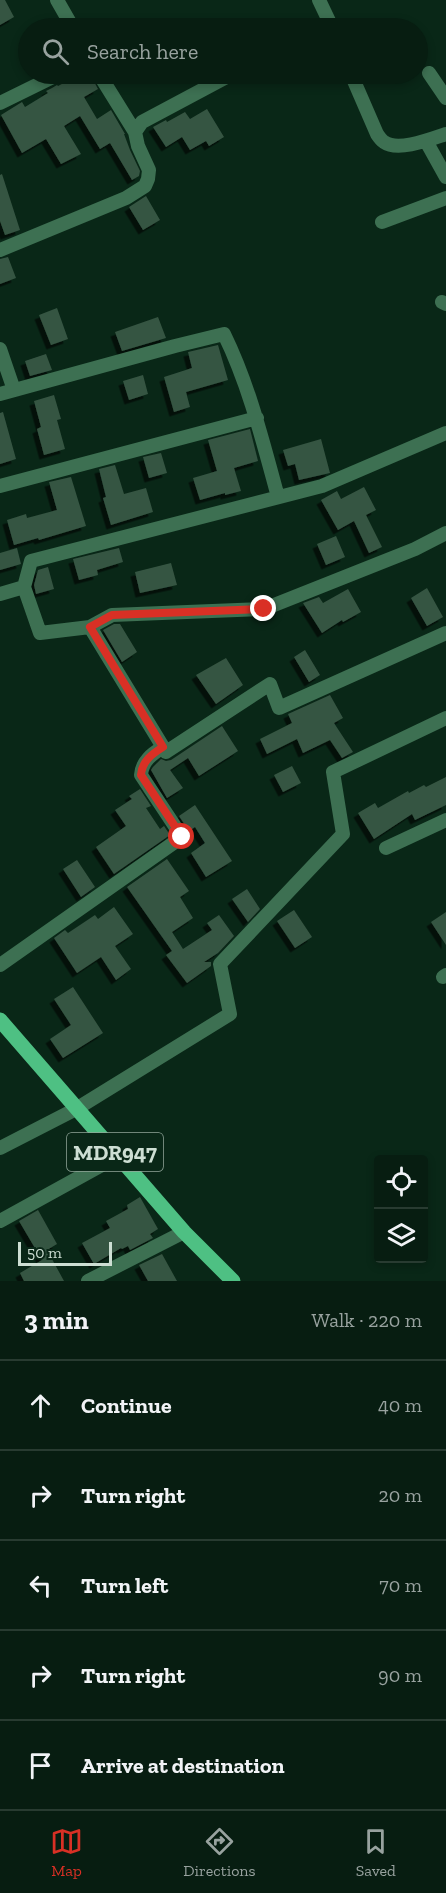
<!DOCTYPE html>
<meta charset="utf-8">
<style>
body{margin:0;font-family:"Zilla Slab",serif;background:#10261a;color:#f1f3f6}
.controls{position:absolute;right:18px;bottom:18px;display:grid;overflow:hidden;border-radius:6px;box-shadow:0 3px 9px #0003}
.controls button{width:54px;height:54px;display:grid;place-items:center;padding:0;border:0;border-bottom:2px solid #283b31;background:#071d11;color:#f1f3f6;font:30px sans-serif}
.scale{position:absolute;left:18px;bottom:15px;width:94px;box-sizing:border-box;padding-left:6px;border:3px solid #cdded3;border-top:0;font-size:16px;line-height:21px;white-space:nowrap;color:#cdded3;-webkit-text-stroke:4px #092717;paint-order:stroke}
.stop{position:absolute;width:18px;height:18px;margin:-14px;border:4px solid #d93025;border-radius:50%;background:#fff}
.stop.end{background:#d93025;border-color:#fff;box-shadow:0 2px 6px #0008}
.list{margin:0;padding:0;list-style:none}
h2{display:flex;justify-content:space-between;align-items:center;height:78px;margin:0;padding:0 24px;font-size:26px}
h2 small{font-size:20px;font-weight:400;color:#98a29f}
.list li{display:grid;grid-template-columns:39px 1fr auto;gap:18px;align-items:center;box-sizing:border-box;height:90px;padding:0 24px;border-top:2px solid #283b31}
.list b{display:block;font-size:22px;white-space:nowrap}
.list em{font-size:20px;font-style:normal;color:#98a29f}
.icon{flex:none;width:33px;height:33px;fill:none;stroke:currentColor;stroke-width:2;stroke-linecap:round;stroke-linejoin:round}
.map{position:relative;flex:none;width:446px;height:1281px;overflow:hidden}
.search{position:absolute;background:#071d11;box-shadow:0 3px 9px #0003;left:18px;right:18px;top:18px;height:66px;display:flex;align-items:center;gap:15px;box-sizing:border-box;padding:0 21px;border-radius:33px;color:#98a29f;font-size:22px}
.sheet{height:528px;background:#071d11}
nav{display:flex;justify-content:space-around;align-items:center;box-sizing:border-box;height:84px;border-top:2px solid #283b31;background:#071d11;font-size:16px;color:#98a29f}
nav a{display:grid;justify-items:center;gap:3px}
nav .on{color:#d93025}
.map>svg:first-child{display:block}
</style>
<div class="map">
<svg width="446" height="1281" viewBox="0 0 446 1281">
<defs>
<filter id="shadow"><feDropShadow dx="-4.5" dy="4.5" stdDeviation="0" flood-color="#0009"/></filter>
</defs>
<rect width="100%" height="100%" fill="#092717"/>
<path fill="#365442" filter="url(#shadow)" d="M 0,0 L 5,0 L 14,17 L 0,25 Z
M 81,74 L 90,74 L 98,89 L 84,97 L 97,119 L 111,110 L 125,134 L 124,134 L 130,150 L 140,171 L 139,176 L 132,180 L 110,143 L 100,149 L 80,116 L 64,126 L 81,154 L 61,164 L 46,139 L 22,153 L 1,115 L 22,102 L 25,107 L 48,93 L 46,91 L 52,88 L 57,85 L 58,86 Z
M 207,109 L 224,137 L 209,146 L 206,141 L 190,150 L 182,137 L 166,147 L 153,127 L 166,120 L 167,122 L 185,112 L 190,119 Z
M 2,174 L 20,230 L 5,235 L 0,221 L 0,175 Z
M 146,196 L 160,220 L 143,230 L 129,207 Z
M 8,257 L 16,278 L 0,284 L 0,259 Z
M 57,308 L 68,339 L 51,345 L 39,315 Z
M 158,317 L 166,338 L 122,351 L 115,332 Z
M 218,345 L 228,380 L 186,392 L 190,407 L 174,412 L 164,377 L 192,368 L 188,352 Z
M 46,354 L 52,370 L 30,376 L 25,361 Z
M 143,375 L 148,394 L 129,400 L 123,381 Z
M 54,395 L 61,419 L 57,420 L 65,449 L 44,455 L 37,429 L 41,427 L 34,401 Z
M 3,412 L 16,459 L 0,464 L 0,413 Z
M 250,429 L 258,461 L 234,468 L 241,491 L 225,495 L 225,493 L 200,500 L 193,478 L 217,471 L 208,440 Z
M 321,439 L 330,473 L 299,480 L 295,464 L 288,466 L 283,450 Z
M 161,453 L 167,473 L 149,478 L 143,457 Z
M 115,465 L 124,494 L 146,488 L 153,512 L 111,525 L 103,498 L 106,497 L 99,469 Z
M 71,477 L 86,526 L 39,540 L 38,538 L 14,545 L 7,520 L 26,514 L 27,518 L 57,510 L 49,482 Z
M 364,487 L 376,510 L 366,515 L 382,547 L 369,553 L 354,521 L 338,530 L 321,500 L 337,491 L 341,499 Z
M 336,536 L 345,557 L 326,565 L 317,544 Z
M 17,548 L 21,564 L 0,570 L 0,553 Z
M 119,548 L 123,562 L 97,570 L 98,575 L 79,580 L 73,559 Z
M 171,563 L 177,585 L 140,593 L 135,572 Z
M 48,567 L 54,589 L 36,594 L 34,585 L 38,570 Z
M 427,588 L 443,617 L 427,626 L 411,598 Z
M 348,589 L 361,612 L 343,622 L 342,620 L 322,633 L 303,603 L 319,597 L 323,603 Z
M 114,624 L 120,624 L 137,652 L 122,662 L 103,630 Z
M 305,650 L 320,675 L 309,682 L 294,657 Z
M 226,658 L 243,685 L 216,704 L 196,675 Z
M 330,695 L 343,718 L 334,723 L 353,752 L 342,758 L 330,740 L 303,753 L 297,739 L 267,754 L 260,739 L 292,723 L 288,714 Z
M 222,726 L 238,751 L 199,776 L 188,758 L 170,770 L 183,788 L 167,798 L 151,770 L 153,767 L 161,759 L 166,761 L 171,760 Z
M 292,766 L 301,783 L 283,792 L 274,775 Z
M 446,777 L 446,805 L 415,820 L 412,814 L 374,839 L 358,813 L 375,803 L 378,808 L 408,791 L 409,793 L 424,785 L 426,787 Z
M 140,789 L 151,806 L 146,808 L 160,829 L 164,826 L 170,835 L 114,874 L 96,847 L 126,826 L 115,810 L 132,799 L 129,796 Z
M 195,805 L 232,861 L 206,877 L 191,853 L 205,843 L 195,827 L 189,831 L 179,816 Z
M 167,859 L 189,891 L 180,897 L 193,918 L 172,932 L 183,949 L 212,930 L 207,923 L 219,915 L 234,936 L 218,953 L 204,962 L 211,962 L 211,966 L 187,983 L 166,955 L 172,951 L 127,887 Z
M 77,860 L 95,887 L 81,897 L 63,869 Z
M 247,889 L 260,909 L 248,922 L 232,899 Z
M 114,907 L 133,934 L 115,946 L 131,969 L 116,980 L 101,957 L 77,973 L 54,938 L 65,930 L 68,933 L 95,915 L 98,919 Z
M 294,910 L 312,937 L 295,948 L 277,921 Z
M 446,912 L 446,945 L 431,922 Z
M 73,987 L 103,1033 L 63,1058 L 50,1039 L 71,1025 L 54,999 Z
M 140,1197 L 158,1229 L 150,1234 L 153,1238 L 130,1250 L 128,1246 L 122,1249 L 121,1248 L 94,1264 L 82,1243 L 110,1228 L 106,1221 L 128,1209 L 127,1205 Z
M 38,1210 L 57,1244 L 47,1250 L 64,1281 L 24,1281 L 20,1273 L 42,1260 L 19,1221 Z
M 162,1254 L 177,1281 L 148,1281 L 139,1265 Z"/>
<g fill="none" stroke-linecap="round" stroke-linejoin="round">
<path stroke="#3d7052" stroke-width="14" d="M 57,0 L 73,28
M 315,28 L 329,21 L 319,0
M 429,73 L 446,98
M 99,74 L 135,132
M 351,74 L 377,134 C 379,137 381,140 384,142 C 398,152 431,139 446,134
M 0,103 L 59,74
M 426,141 L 446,177
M 382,222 L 446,198
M 0,250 L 126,198 L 145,186 L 148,179 L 149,170 L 138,146 L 135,132 L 142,122 L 232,74
M 442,302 L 446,304
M 0,349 L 14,390
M 0,394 L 175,346 L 224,334 C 249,385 263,442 278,497
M 0,486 L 257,418
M 24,587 L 40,633 L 90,627 L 166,752 L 270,684 L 279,708 L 446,633
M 0,594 L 24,587 L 31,561 L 322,486 L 446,433
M 90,627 L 112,615 L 264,609 L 415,549 L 446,533
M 386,848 L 446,820
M 0,965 L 182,837 L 141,775 C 142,761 152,754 163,747
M 443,977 L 446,975
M 0,1148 L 76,1109 L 230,1014 L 220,964 L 343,834 L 333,772 L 446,718
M 0,1221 L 118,1156
M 88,1281 L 184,1232"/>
<path stroke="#4ec083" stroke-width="15" d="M 0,1020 L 184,1232 L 233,1281"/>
</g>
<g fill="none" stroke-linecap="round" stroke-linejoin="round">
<path stroke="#d93025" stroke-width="8" d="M 182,837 L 141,775 C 142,761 152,754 163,747 L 90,627 L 112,615 L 264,609"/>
</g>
<g text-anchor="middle" stroke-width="5" stroke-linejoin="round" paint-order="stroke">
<rect fill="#092717" stroke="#92a79b" stroke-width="1.5" x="67" y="1133" width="96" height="38" rx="4.5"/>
<g font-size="22" font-weight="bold" fill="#cdded3">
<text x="115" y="1160">MDR947</text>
</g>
</g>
</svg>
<div class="controls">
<button><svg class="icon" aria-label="locate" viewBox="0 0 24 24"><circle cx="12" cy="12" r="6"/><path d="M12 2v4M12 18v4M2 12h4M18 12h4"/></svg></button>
<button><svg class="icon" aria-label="layers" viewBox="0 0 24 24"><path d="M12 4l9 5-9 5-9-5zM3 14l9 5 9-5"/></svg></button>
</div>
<div class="scale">50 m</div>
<div class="stop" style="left:182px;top:837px"></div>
<div class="stop end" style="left:264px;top:609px"></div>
<div class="search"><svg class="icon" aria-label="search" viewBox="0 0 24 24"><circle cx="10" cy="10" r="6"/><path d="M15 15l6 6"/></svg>Search here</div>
</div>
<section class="sheet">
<h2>3 min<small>Walk · 220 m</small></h2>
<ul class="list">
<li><svg class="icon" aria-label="ahead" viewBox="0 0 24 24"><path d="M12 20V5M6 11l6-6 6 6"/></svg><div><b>Continue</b></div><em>40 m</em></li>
<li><svg class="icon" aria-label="right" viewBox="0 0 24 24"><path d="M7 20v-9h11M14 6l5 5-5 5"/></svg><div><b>Turn right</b></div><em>20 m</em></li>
<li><svg class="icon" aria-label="left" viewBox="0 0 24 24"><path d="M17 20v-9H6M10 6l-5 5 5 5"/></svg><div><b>Turn left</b></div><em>70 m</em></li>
<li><svg class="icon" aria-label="right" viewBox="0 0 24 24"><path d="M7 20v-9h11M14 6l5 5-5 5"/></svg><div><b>Turn right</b></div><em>90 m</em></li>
<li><svg class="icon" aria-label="arrive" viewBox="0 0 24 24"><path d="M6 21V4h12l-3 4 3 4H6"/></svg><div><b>Arrive at destination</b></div></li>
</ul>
</section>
<nav>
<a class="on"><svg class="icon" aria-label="map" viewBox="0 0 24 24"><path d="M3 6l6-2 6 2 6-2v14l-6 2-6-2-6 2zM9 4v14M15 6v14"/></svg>Map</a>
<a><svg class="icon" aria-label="directions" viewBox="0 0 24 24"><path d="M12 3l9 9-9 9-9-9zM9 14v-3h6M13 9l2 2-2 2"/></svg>Directions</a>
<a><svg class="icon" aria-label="saved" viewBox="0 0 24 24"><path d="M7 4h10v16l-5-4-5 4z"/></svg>Saved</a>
</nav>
